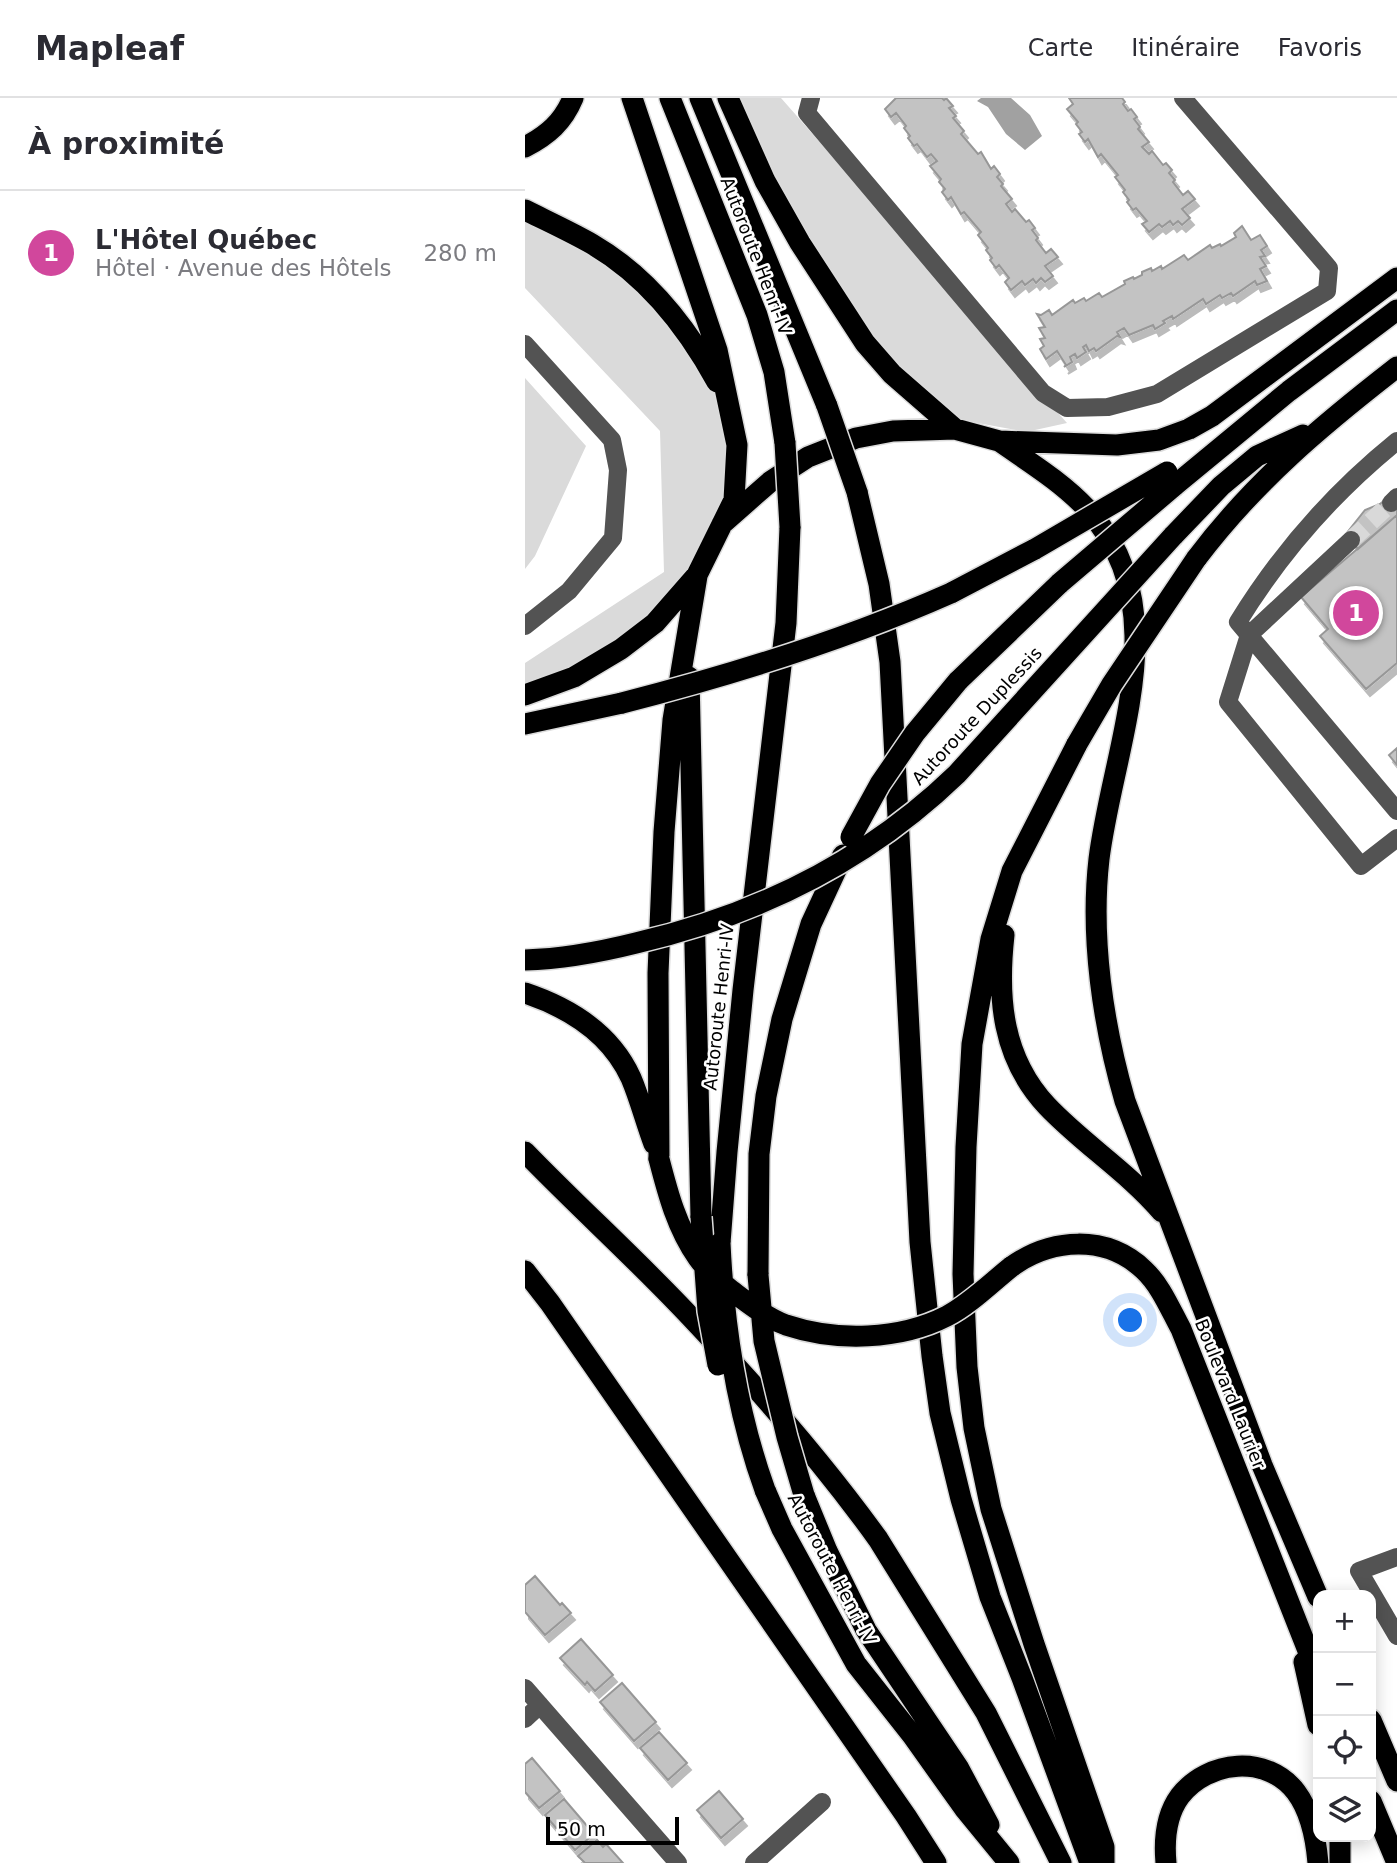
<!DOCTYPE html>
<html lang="fr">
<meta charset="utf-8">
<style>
body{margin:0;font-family:"DejaVu Sans",sans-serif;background:#f7f7f7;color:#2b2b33}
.controls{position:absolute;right:21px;bottom:21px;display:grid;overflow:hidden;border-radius:14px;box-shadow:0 4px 18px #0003}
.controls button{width:63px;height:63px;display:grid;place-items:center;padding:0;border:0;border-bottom:2px solid #e1e1e2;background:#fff;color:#2b2b33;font:35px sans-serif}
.scale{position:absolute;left:21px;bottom:18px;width:133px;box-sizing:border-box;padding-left:7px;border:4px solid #000;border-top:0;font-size:19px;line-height:24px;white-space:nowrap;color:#000;-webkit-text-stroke:5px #fff;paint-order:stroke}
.you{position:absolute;left:606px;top:1223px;width:24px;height:24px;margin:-18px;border:5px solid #fff;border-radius:50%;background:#1a73e8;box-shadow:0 0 0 10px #1a73e833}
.badge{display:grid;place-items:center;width:46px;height:46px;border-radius:50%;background:#000;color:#fff;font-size:23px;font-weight:700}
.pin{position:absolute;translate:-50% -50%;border:4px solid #fff;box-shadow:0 2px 7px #0006}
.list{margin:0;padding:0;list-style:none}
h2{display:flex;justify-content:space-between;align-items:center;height:91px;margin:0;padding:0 28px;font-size:30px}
h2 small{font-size:23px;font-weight:400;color:#7c7c81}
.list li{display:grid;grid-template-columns:46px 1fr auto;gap:21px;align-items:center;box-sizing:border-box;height:126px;padding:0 28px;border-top:2px solid #e1e1e2}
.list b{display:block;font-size:26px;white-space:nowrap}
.list p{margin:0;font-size:23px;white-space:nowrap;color:#7c7c81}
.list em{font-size:23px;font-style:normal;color:#7c7c81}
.icon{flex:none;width:38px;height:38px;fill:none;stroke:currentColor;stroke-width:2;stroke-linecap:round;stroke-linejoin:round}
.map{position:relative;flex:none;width:872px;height:1765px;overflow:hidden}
header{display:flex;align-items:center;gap:42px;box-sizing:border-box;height:98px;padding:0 35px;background:#fff;border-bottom:2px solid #e1e1e2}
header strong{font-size:33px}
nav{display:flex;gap:38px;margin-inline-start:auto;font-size:24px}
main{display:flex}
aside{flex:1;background:#fff}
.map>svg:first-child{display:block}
</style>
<header>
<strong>Mapleaf</strong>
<nav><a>Carte</a><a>Itinéraire</a><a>Favoris</a></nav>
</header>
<main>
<aside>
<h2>À proximité<small></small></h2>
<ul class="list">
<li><span class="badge" style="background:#d1479c">1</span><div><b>L'Hôtel Québec</b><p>Hôtel · Avenue des Hôtels</p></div><em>280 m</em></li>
</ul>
</aside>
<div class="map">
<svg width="872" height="1765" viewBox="0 0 872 1765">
<defs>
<filter id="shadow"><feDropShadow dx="4" dy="7" stdDeviation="0" flood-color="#0004"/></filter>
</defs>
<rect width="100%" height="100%" fill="#fff"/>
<path fill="#dadada" d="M 203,0 L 256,0 L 542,325 L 510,332 L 491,332 L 436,322 L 340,245 Z
M 0,112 L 97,167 L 204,308 L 209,402 L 130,525 L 0,597 L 0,565 L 139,474 L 135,333 L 0,190 Z
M 0,280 L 61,348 L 10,458 L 0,471 Z"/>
<path fill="#a1a1a1" d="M 456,0 L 486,0 L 505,17 L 517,38 L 500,52 L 481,36 L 463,9 L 452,3 Z"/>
<path fill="#c3c3c3" stroke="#979797" stroke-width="2" filter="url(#shadow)" d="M 371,0 L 417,0 L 419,2 L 421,0 L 428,8 L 424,10 L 431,18 L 428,20 L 439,33 L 436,36 L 453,56 L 456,54 L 466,71 L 469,68 L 475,76 L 472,79 L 478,86 L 476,88 L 487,101 L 481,106 L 487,114 L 490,111 L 501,124 L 504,122 L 510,130 L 507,132 L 513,140 L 511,142 L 521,155 L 526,151 L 533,159 L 520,168 L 528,178 L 520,184 L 516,180 L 511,185 L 508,181 L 500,187 L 497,183 L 486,192 L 480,184 L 484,180 L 474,167 L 471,170 L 465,162 L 467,160 L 461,152 L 463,150 L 453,137 L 456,134 L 439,114 L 436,116 L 426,99 L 423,102 L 417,94 L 420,91 L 414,84 L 416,81 L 405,68 L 412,63 L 406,56 L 402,59 L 392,46 L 389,48 L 383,40 L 385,38 L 379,30 L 381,28 L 371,15 L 366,19 L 360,11 Z
M 544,0 L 597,0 L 600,4 L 598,6 L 603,13 L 606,11 L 612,19 L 609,21 L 615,29 L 613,31 L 624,44 L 617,49 L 624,56 L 627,53 L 638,67 L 641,65 L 647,72 L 644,75 L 650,82 L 648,84 L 658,97 L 663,93 L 670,101 L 657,111 L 665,120 L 657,127 L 653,123 L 648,127 L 645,123 L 637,129 L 634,126 L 624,134 L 617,126 L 622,123 L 611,110 L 608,112 L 602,104 L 604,102 L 598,94 L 600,92 L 590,79 L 593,77 L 576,56 L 573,59 L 563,41 L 560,44 L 554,36 L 557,34 L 551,26 L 553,24 L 542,11 L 548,6 Z
M 717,128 L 726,142 L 735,137 L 742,148 L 736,152 L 740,158 L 735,159 L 741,168 L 735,171 L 742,183 L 732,187 L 730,183 L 708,198 L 706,195 L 697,200 L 695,197 L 681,206 L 678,201 L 648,221 L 647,218 L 638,223 L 640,225 L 630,231 L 628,227 L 604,237 L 599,230 L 592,234 L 595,239 L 592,238 L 571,253 L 569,250 L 564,253 L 561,247 L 558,249 L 561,254 L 552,260 L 550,256 L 545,259 L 547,264 L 539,269 L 541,267 L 532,253 L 521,261 L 515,251 L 519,248 L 515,241 L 520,240 L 514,230 L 520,229 L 512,216 L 516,217 L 524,212 L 527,217 L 548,202 L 550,205 L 559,200 L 561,203 L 574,195 L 577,199 L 600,186 L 599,183 L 608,179 L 609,181 L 617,177 L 617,174 L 626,170 L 627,173 L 636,168 L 637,171 L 659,157 L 663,162 L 685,147 L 687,150 L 695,146 L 696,148 L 711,139 L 709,135 Z
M 861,401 L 872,412 L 872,417 L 833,451 L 821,436 L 840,412 L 855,406 Z
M 872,417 L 872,565 L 841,591 L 795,538 L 803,531 L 776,499 Z
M 872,650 L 872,667 L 864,657 Z
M 10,1478 L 35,1507 L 37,1505 L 46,1515 L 20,1537 L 0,1514 L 0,1487 Z
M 56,1541 L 88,1577 L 70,1593 L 62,1584 L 60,1587 L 35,1560 Z
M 97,1585 L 131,1624 L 109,1643 L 75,1604 Z
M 134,1634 L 162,1665 L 143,1682 L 115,1650 Z
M 7,1660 L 35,1693 L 14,1710 L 0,1694 L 0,1666 Z
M 194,1693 L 218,1721 L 196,1740 L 172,1712 Z
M 39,1701 L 69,1736 L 50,1752 L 20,1717 Z
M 72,1742 L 78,1749 L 81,1746 L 98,1765 L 60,1765 L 53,1758 Z"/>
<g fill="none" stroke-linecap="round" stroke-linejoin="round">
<path stroke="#d9d9d9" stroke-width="18" stroke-dasharray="18 9" stroke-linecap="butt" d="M 826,442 L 866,405"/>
<defs>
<path id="highway" d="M 145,0 L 232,217 L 249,274 L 260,345
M 175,0 L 302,308
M 203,0 L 240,83 L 275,145 L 340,245 L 367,276 L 430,331
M 0,49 C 23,37 38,24 48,0
M 0,112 C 22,123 46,134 67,146 C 122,178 162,229 192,284
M 474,343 C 504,364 537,384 562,411 C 654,510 588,647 574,761 C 565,840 578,927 600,1003 L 737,1367 L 793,1499
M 649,388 L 764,293 L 872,212
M 332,394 L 354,486 L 365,564 L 395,1144 L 407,1258 L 415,1315 L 436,1401 L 465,1499 L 497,1580 L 565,1765
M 197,426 L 246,383 L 283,359 L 331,340 L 368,333 L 430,331 L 474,343 L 592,347 L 634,342 L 664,331 L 687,318 L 872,180
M 648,438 L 696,388 L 732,358 L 778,337
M 671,461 C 729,384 796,328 872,269
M 426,495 L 510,451
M 164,579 L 176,1119
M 433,583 L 535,485
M 0,597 L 49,579 L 96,551 L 130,525 L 172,477 L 209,402 L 212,347 L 192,252 L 107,0
M 0,626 L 97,605
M 552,646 L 487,773 L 466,841 L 447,946 L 441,1049 L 438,1176 L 442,1269 L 449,1330 L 466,1411 L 509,1546 L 579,1749 L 579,1765
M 479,837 C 472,900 477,960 522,1008 C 558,1046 603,1074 637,1114
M 0,895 C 45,910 86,936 106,980 C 115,1001 121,1025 129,1046
M 0,1054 C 57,1113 119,1168 174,1228 C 238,1296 299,1366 353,1441 L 461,1615 L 536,1765
M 134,1061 L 133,875 L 139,734 L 148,622 L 172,478
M 195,1145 L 202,1054 L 218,892 L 261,525 L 265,429
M 486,1169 C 526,1140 581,1136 619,1172 C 636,1188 645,1211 656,1231 L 793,1578
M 0,1173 L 25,1205 L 381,1718 L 411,1765
M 233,1177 L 234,1056 L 241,998 L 257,921 L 286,826 L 318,757
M 240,1392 L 257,1431 L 331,1566 L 387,1637 L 439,1710 L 484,1765
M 279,1397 L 302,1453 L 341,1532 L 433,1669 L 464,1727
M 779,1564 L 793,1627
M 846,1622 L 872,1683
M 846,1703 L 872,1765
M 815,1739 L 815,1765
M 641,1765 C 639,1743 641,1717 655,1698 C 683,1662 742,1656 771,1694 C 786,1714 791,1741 793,1765"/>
</defs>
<use href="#highway" stroke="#dbdbdb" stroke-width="24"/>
<path stroke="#535353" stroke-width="18" d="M 286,0 L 282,15 L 518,295 L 542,310 L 583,309 L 632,296 L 802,193 L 804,170 L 658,0
M 0,246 L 87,342 L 93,372 L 88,440 L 44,493 L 0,528
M 872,343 C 809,394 756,454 713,524 L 872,713
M 866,405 L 872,399
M 826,442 L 724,537 L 703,604 L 836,768 L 872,740
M 872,1459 L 834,1473 L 872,1538
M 0,1590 L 153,1765
M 0,1621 L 15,1607
M 229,1765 L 297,1704"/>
<use href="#highway" stroke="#000" stroke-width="21"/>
<defs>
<path id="highway-bridge" d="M 302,308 L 332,394
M 260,345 L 265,429
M 510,451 L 642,374
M 535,485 L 649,388
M 97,605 C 210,576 320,542 426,495
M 552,646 L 587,586 L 671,461
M 326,739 L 355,686 L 390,635 L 433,583
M 0,862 C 36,861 75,854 111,845 C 232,817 342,763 432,676 L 648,438
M 134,1061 C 143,1096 152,1130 173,1160 C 182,1173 195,1183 207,1193 C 223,1205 242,1220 261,1227 C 312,1244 375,1242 422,1218 C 445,1206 466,1185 486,1169
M 176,1119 L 183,1213 L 193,1267
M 195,1145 C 199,1230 211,1312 240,1392
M 233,1177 L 239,1243 L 262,1339 L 279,1397"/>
</defs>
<use href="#highway-bridge" stroke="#dbdbdb" stroke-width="24" stroke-linecap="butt"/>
<use href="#highway-bridge" stroke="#000" stroke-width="21"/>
</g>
<g text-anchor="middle" stroke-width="5" stroke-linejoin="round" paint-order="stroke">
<g font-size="18" fill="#000" stroke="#fff">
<text transform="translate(231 158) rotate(69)" y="6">Autoroute Henri-IV</text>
<text transform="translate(452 618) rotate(-47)" y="6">Autoroute Duplessis</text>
<text transform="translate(194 909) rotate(-84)" y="6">Autoroute Henri-IV</text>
<text transform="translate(705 1296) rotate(68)" y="6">Boulevard Laurier</text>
<text transform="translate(307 1471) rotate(62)" y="6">Autoroute Henri-IV</text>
</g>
</g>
</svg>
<div class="controls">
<button>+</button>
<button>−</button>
<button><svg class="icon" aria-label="locate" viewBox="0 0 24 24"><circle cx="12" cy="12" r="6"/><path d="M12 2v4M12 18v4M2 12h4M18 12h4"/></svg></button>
<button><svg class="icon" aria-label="layers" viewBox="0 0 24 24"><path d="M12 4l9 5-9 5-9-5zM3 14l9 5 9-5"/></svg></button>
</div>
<div class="scale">50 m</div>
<div class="you"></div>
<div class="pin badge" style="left:831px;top:515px;background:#d1479c">1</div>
</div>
</main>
